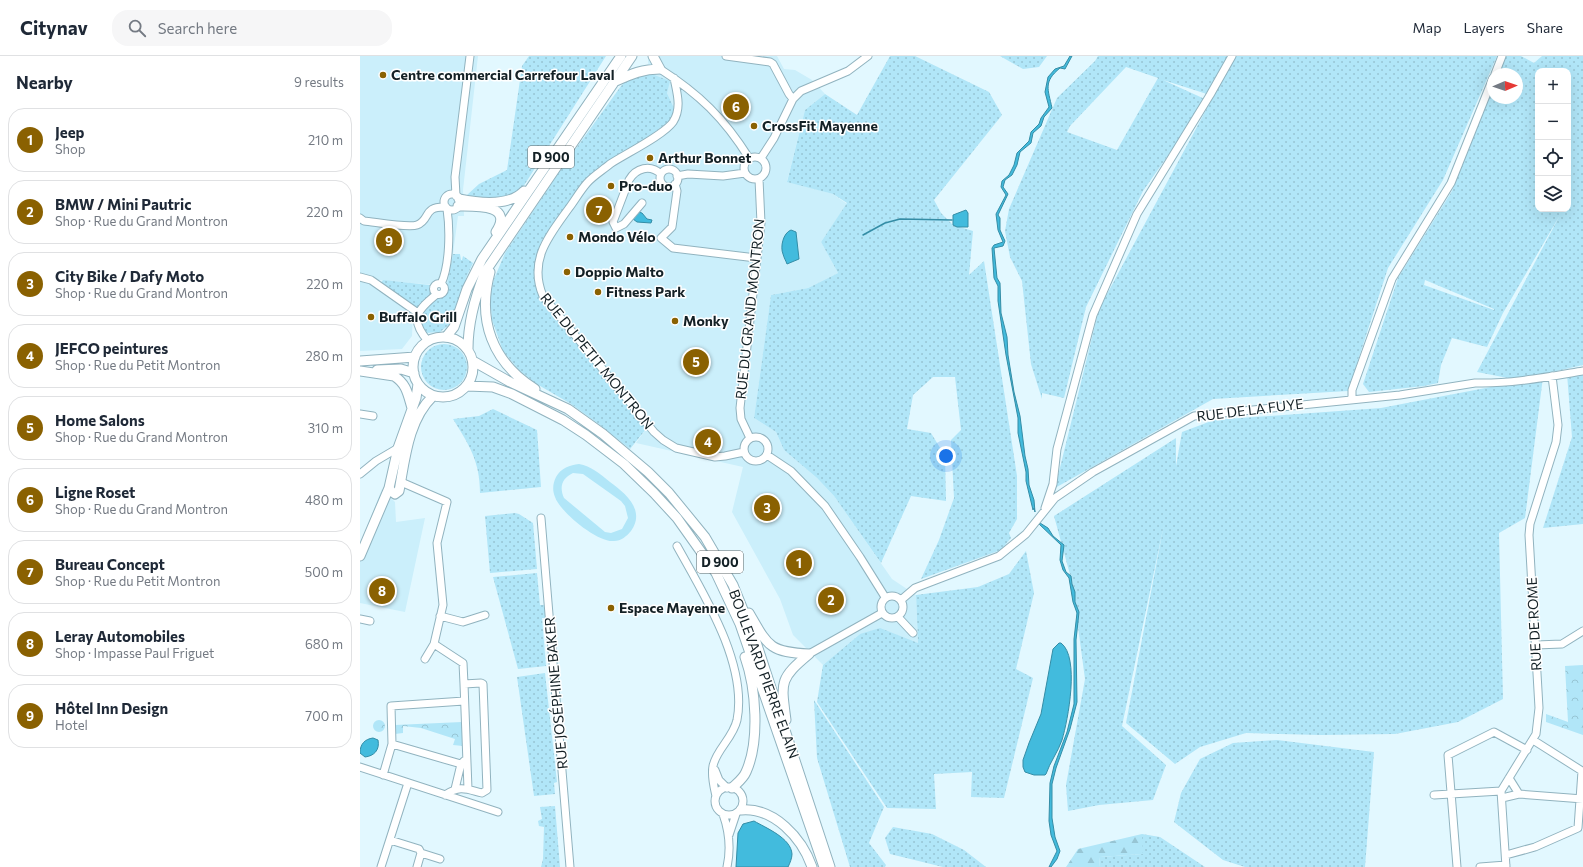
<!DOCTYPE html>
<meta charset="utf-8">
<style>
body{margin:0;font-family:Commissioner,sans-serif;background:#f6f6f7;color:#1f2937}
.controls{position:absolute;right:12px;top:12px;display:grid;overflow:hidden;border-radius:8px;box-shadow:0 4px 16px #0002}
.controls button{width:36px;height:36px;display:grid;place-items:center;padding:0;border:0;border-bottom:1px solid #e0e1e3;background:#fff;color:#1f2937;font:20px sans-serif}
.compass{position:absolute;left:1127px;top:12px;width:36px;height:36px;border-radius:50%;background:#fff;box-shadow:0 4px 16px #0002;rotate:88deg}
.you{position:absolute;left:586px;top:400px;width:14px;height:14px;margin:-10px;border:3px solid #fff;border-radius:50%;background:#1a73e8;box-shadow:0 0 0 6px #1a73e833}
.badge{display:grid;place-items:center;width:26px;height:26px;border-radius:50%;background:#8a6101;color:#fff;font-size:13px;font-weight:700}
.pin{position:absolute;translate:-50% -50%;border:2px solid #fff;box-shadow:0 1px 4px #0006}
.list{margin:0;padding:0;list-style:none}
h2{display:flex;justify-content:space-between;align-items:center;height:52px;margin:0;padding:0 16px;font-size:17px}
h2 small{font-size:13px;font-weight:400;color:#747a83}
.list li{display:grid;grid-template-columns:26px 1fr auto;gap:12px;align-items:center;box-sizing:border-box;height:64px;margin:0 8px 8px;padding:0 8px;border:1px solid #e0e1e3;border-radius:16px}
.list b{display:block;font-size:15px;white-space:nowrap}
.list p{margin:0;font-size:13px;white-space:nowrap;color:#747a83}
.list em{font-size:13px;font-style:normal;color:#747a83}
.icon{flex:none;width:22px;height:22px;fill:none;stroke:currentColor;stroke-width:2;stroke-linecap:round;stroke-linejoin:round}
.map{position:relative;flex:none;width:1223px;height:811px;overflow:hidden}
header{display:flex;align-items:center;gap:24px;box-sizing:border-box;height:56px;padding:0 20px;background:#fff;border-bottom:1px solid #e0e1e3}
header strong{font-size:19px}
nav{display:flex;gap:22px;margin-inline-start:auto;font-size:14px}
.search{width:280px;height:36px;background:#f6f6f7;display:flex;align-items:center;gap:10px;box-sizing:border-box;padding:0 14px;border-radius:16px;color:#747a83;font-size:15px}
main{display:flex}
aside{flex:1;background:#fff}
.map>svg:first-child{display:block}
</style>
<header>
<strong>Citynav</strong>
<div class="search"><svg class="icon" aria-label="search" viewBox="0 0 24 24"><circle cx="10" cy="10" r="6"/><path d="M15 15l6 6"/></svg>Search here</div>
<nav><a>Map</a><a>Layers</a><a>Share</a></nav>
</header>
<main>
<aside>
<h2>Nearby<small>9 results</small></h2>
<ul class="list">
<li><span class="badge">1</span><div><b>Jeep</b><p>Shop</p></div><em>210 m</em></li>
<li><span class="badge">2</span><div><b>BMW / Mini Pautric</b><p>Shop · Rue du Grand Montron</p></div><em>220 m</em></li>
<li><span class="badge">3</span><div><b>City Bike / Dafy Moto</b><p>Shop · Rue du Grand Montron</p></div><em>220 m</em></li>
<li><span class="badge">4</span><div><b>JEFCO peintures</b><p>Shop · Rue du Petit Montron</p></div><em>280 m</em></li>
<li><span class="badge">5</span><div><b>Home Salons</b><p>Shop · Rue du Grand Montron</p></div><em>310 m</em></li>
<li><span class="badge">6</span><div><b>Ligne Roset</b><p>Shop · Rue du Grand Montron</p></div><em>480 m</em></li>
<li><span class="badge">7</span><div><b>Bureau Concept</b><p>Shop · Rue du Petit Montron</p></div><em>500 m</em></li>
<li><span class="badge">8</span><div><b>Leray Automobiles</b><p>Shop · Impasse Paul Friguet</p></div><em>680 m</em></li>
<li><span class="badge">9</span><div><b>Hôtel Inn Design</b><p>Hotel</p></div><em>700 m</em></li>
</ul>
</aside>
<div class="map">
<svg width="1223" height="811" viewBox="0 0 1223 811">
<defs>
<pattern id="grass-dots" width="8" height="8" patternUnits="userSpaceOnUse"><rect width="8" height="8" fill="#b1e6f8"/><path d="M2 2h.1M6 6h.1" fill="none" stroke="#97c5d4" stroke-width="1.8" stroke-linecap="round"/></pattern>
<pattern id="forest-firs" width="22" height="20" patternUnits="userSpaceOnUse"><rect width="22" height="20" fill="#b1e6f8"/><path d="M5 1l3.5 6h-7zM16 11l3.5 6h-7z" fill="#97c5d4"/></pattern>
<pattern id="park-crowns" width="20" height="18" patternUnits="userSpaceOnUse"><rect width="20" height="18" fill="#b1e6f8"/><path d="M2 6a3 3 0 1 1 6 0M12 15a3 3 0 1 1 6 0" fill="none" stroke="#97c5d4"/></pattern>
</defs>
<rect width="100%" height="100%" fill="#e2f8ff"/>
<path fill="#cbeffb" d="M 0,0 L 118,0 L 103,134 L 104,160 L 98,160 L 93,198 L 88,230 L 17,224 L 53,257 L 52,280 L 42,293 L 0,295 Z
M 291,0 L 417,0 L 424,13 L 435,14 L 452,24 L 465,38 L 445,54 L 427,125 L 473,138 L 487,148 L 461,186 L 478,217 L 448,232 L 411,239 L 394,362 L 416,376 L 424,394 L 457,422 L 474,440 L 532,523 L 556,539 L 558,587 L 500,578 L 463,609 L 433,579 L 420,543 L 372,456 L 383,411 L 276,387 L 286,373 L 181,242 L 176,230 L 176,205 L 181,186 L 221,129 L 315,54 L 307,37 L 289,17 L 288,4 Z
M 22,433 L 35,446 L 36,466 L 65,462 L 45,556 L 0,547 L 0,488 Z"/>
<path fill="url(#grass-dots)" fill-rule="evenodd" d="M 169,0 L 246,0 L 158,139 L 122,144 L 107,139 L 119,128 L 147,114 L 162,10 Z
M 530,0 L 555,0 L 629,36 L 642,59 L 574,144 L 581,157 L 593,169 L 613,175 L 609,219 L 624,205 L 657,420 L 657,463 L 649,477 L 651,482 L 641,494 L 561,523 L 579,484 L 594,442 L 591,384 L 601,374 L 595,321 L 573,321 L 553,339 L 547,373 L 571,377 L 585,400 L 586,445 L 551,440 L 521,507 L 474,440 L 457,422 L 424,394 L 416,376 L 394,362 L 411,239 L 448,232 L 478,217 L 461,186 L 487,147 L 473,138 L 427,126 L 445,54 L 465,38 L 497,59 Z
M 640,0 L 687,0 L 679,11 L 663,13 Z
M 738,0 L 872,0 L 850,39 L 803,24 L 847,44 L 783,135 L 726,251 L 704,342 L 682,337 L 682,343 L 671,308 L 662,225 L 650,201 L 645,175 L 649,153 L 697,42 L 735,5 ZM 766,11 L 798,22 L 757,94 L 707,76 L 710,70 Z
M 875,0 L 1137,0 L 1083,124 L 1028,212 L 988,335 L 853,343 L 695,432 L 739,253 Z
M 1146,0 L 1161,0 L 1174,7 L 1182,0 L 1223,0 L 1223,309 L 1158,324 L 1117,316 L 1200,159 L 1143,257 L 1127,291 L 1092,282 L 1081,309 L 1078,327 L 1064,330 L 1009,336 L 1003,328 L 1038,222 L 1092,135 L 1133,32 L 1133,42 L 1157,42 L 1157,18 L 1139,18 ZM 1178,15 L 1208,15 L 1208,153 L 1178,153 ZM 1065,224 L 1134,253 L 1134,254 L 1064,229 Z
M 289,17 L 310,25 L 307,37 L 315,54 L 311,64 L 221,129 L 181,186 L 176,205 L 176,230 L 181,242 L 286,373 L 270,393 L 240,369 L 211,348 L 175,327 L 159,314 L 143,295 L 132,264 L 130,241 L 134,223 L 145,197 L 202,112 L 261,30 L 269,22 Z
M 93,198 L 100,198 L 101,204 L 102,204 L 103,200 L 113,207 L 106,222 L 94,262 L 90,268 L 80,276 L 66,277 L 60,266 L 61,256 L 75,242 L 82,239 L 86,236 Z
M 23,224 L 70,229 L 69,233 L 73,240 L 63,245 L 57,253 L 20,228 Z
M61 311a23 23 0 1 1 46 0a23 23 0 1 1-46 0Z
M 1223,317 L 1223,468 L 1183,472 L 1212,381 L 1207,318 Z
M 1183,321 L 1165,462 L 1139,477 L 1143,643 L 1098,666 L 1035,678 L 961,679 L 886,677 L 840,691 L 815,708 L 766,667 L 804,468 L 762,670 L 806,709 L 793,744 L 739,749 L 708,755 L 706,729 L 725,623 L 712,526 L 694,460 L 816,382 L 816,410 L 822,376 L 854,364 L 1021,352 Z
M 133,353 L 177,374 L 181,431 L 120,437 C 120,405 109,389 93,363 L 119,360 Z
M 155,457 L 159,458 L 173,467 L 177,513 L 130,517 L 125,460 Z
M 666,495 L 674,537 L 656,613 L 673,622 L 644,742 L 611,741 L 612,716 L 574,718 L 576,753 L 527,752 L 457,646 L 463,609 L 500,578 L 520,572 L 558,587 L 556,539 L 618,531 L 649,518 Z
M 177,517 L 180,549 L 186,549 L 187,562 L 182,562 L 186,610 L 158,613 L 133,521 Z
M 185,617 L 197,726 L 194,727 L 195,738 L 174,740 L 157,621 Z
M 454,644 L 524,751 L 509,787 L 526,809 L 525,811 L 490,811 L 457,702 Z
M 917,684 L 1014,696 L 1005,811 L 885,811 L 863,804 L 814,766 L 821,737 L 840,703 L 873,687 Z
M 195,750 L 200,811 L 181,811 L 183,803 L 184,771 L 179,770 L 178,765 L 182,763 L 180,751 Z
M 533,771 L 572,778 L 604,794 L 626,811 L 583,811 L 530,798 L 525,782 Z
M 782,778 L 800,781 L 845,811 L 739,811 L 740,801 L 782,798 Z"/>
<path fill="url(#forest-firs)" d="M 782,778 L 783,798 L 740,801 L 739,811 L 706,811 L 718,793 Z"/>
<path fill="url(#park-crowns)" d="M 1223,609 L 1223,679 L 1186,666 L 1186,658 L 1208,666 L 1205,610 Z
M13 670a6 6 0 1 1 12 0a6 6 0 1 1-12 0Z
M 102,666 L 103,690 L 93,689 L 95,683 L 61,672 L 43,670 L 43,677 L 35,678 L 35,669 Z"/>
<path fill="#b1e6f8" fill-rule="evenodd" d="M 219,408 C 231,410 240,418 250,426 C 265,437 286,454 271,475 C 267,480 261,485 254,485 C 238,487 200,456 195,441 C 192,434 193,427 196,421 C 201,412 210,409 219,408 ZM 213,417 L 223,418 L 261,445 L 265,450 L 268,462 L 262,473 L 251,477 L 245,476 L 204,442 C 199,431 202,422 213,417 Z"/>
<path fill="#42bbdd" stroke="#348da6" d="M 710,0 L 712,0 L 705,13 L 700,12 C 683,26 688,33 692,52 L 684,61 L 681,70 L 673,77 L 671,87 L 660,96 L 657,109 L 652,119 L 645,124 L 643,131 L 648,138 L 638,159 L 640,162 L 640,174 L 645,185 L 643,190 L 634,192 L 637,222 L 640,227 L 641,257 L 647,281 L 648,299 L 654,336 L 660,360 L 665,400 L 668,413 L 669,429 L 674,444 L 675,456 L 674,452 L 673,454 L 666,425 L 666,416 L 658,377 L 658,362 L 646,299 L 638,245 L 638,230 L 634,222 L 632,192 L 634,189 L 643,186 L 638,174 L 636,158 L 646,139 L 641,131 L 642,125 L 649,119 L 654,109 L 657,97 L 669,85 L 671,76 L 679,68 L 681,62 L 689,51 L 685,36 L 688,21 L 695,13 L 704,10 Z
M 606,154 L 608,157 L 608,171 L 597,171 L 593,169 L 593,159 Z
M 278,156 L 282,157 L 287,163 L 292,164 L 291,167 L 277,166 L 273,163 Z
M 431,174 L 436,176 L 439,203 L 427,208 C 426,205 424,202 423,198 C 420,191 423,177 431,174 Z
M 680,467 L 688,472 L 693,480 L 704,489 L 702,505 L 706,516 L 711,520 L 712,528 L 715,536 L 715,546 L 719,556 L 716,584 L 717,646 L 710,673 L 696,712 L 692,728 L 692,762 L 695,781 L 700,795 L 697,803 L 691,811 L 689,811 L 697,795 L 691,779 L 689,765 L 690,727 L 694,710 L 707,676 L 714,648 L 714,583 L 717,557 L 713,546 L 709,522 L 703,514 L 700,504 L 701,489 L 679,468 Z
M 699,587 L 701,587 C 720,601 708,664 702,684 C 698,696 690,706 686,718 L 685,719 L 674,719 L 665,716 L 663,711 L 663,704 L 669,687 L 681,658 L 693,593 Z
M 13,682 L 18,684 C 20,694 14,700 5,701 L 0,697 C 0,688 5,683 13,682 Z
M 394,765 C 406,772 431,782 432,798 C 432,802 430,807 428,811 L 376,811 L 378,777 L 383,768 Z"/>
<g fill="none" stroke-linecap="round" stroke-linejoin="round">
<path stroke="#348da6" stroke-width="1.5" d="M 503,179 L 525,167 L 540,163 L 592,164"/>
<defs>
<path id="minor" d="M 366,0 L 410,6 L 413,8 L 429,38 L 433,43 L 441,35 L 488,15 L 508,0
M 300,13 C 339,38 364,62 389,102
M 1135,18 L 1142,0
M 314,22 C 317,37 322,52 313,66 C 304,79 265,98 250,108 C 243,114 233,120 227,127 C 220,135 215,144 209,152 C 189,180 168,204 183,240 L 294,376 L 303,384 L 316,392 L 355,401 L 365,400 L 384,396
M384 112a11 11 0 1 1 22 0a11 11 0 1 1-22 0Z
M 401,102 L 414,82 L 433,43
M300 122a9 9 0 1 1 18 0a9 9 0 1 1-18 0Z
M 317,120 L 328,118 L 363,120 L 385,117
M 315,128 L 317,135 L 312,171 L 301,182 L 313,192 L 396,202
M84 146a8 8 0 1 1 16 0a8 8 0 1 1-16 0Z
M 96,140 L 95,121 L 110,0
M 282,147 L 264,168 L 256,172 L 253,166 L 269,124 C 276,112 290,108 301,118
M 0,162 L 4,165 C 15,166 48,172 57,169 C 71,164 62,150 86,151
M 0,221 L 11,224 L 58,257
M73.5 233a5.5 5.5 0 1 1 11 0a5.5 5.5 0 1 1-11 0Z
M 81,228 C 90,209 90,173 87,153
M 68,285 C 49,263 57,254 77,238
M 992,343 L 992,334 L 1032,223 L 1091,127 L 1133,22
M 0,358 L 13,360
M384 393a12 12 0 1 1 24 0a12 12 0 1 1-24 0Z
M 390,382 L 381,363 L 380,352 L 401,167 L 399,123
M 407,399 L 431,415 L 465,450 L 500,501 L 525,541
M 0,418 L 16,405 L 38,392
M 41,426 L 87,446 L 77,487 L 83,549 L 74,588 L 103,607 L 104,628
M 685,452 L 693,428 L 697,393 L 733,259 L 777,158 L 850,39 L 872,0
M 181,462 L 210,811
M 317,490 C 343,537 388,608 377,664 C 373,682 356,694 353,710 C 351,720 354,731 356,740
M521 551a11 11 0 1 1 22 0a11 11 0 1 1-22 0Z
M 541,544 L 555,532 L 639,500 L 666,478 L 695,442 L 733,416 L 834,360 L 1040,339 L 1115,327 C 1151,328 1187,321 1223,315
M 80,560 L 103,566 L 125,559
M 538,561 L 553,577
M 0,563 L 10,565
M 1176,589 L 1202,588 L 1223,575
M 449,598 L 522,557
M 65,603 L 74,588
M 32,688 L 101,708
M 0,711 L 138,756
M 355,714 L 359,724 L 367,732
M 23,719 L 32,688 L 31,650 L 104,645
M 1149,722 L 1159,738
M355 745a14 14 0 1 1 28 0a14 14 0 1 1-28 0Z
M 95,733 L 101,708 L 104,705
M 85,739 C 100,729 106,733 122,737 L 127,734 L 123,628 L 121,627 L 104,628 L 108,733
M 1074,739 L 1141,735
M 1142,742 L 1159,738 L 1223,743
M 363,758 C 369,775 371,793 367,811
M 369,779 L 376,758
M 30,784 L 59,793 L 61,797 L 57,811
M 61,797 L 80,803
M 1146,799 L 1175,791 L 1218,772 L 1222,715 L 1173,684
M 21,811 L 48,727
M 1097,811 L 1088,699 L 1134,676 L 1167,694
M 1120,811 L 1146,809
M 1146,811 L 1141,735 L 1176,678 L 1179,652 L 1169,479 L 1170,468 L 1196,386 L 1198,369 L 1192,320"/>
<path id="major" d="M 256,25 C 271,18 283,13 300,13 L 293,0
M 99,143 C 119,147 149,151 164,135
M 98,150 C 116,150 154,148 136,176
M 130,216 C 117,264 132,306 175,333
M53 311a30 30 0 1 1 60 0a30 30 0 1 1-60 0Z
M 86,281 L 94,271 L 107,233 L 122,203 L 261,0
M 108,293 C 108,267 115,241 125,216 L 272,0
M 0,305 L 55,301
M 113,305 L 150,326 L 208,353 L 243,378 L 288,416 L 309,437 L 345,481 L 373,529 L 396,586 L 470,811
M 17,314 L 41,313 L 54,317
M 0,315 L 34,320 C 47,328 48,339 52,352
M 107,330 L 133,331 L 152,338 L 203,364 L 226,379 L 264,408 L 294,437 L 317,462 L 356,517 L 380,568 L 464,811
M 29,432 L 31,435 L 35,438 L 39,435 C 45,403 48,364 73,340
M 0,500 L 29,432 L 38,392 L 56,342 L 58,328
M 389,557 C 408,590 409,596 449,598
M 426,664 C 421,626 419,623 449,598
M 372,732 C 377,727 383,723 386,716 C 400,685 396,632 385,601
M 381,754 C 414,751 442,782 452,811"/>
</defs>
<use href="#minor" stroke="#91b3bf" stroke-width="9"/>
<use href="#major" stroke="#91b3bf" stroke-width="11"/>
<use href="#minor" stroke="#fff" stroke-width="7"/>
<use href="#major" stroke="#fff" stroke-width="9"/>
</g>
<g fill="#8a6101" stroke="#fff" stroke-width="1.5">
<circle cx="23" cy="19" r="4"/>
<circle cx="394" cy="70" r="4"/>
<circle cx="290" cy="102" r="4"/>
<circle cx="251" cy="130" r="4"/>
<circle cx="210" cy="181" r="4"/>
<circle cx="207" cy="216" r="4"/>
<circle cx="238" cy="236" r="4"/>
<circle cx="11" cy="261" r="4"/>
<circle cx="315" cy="265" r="4"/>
<circle cx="251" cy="552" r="4"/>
</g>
<g text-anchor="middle" stroke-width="3" stroke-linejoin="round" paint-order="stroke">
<g fill="#fff" stroke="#5a6467" stroke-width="1">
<rect x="168" y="90" width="46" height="22" rx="3"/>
<rect x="337" y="495" width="46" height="22" rx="3"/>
</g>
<g font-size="13" font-weight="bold" fill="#142126">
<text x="191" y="106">D 900</text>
<text x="360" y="511">D 900</text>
</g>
<g font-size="14" font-weight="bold" fill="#142126" stroke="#fff" text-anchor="start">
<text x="31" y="24">Centre commercial Carrefour Laval</text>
<text x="402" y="75">CrossFit Mayenne</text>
<text x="298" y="107">Arthur Bonnet</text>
<text x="259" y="135">Pro-duo</text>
<text x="218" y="186">Mondo Vélo</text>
<text x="215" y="221">Doppio Malto</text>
<text x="246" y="241">Fitness Park</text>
<text x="19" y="266">Buffalo Grill</text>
<text x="323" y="270">Monky</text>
<text x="259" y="557">Espace Mayenne</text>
</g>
<g font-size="14" fill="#142126" stroke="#fff">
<text transform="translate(390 253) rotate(-84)" y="5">RUE DU GRAND MONTRON</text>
<text transform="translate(237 305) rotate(51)" y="5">RUE DU PETIT MONTRON</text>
<text transform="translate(890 354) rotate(-7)" y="5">RUE DE LA FUYE</text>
<text transform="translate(1174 568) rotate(-93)" y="5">RUE DE ROME</text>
<text transform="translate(404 618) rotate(70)" y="5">BOULEVARD PIERRE ELAIN</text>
<text transform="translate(196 637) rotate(-95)" y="5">RUE JOSÉPHINE BAKER</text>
</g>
</g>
</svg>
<div class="controls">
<button>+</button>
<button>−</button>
<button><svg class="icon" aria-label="locate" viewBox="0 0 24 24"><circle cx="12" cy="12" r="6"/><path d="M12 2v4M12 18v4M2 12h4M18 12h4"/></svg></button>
<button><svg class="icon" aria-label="layers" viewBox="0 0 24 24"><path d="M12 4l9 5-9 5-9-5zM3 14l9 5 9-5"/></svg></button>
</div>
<svg class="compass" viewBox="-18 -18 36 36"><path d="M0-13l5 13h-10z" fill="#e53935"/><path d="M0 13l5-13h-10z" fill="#747a83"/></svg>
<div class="you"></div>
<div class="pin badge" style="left:439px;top:507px">1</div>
<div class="pin badge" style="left:471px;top:544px">2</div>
<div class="pin badge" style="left:407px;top:452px">3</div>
<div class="pin badge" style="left:348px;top:386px">4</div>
<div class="pin badge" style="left:336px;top:306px">5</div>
<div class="pin badge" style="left:376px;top:51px">6</div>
<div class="pin badge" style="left:239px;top:154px">7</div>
<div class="pin badge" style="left:22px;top:535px">8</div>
<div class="pin badge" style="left:29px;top:185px">9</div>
</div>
</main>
